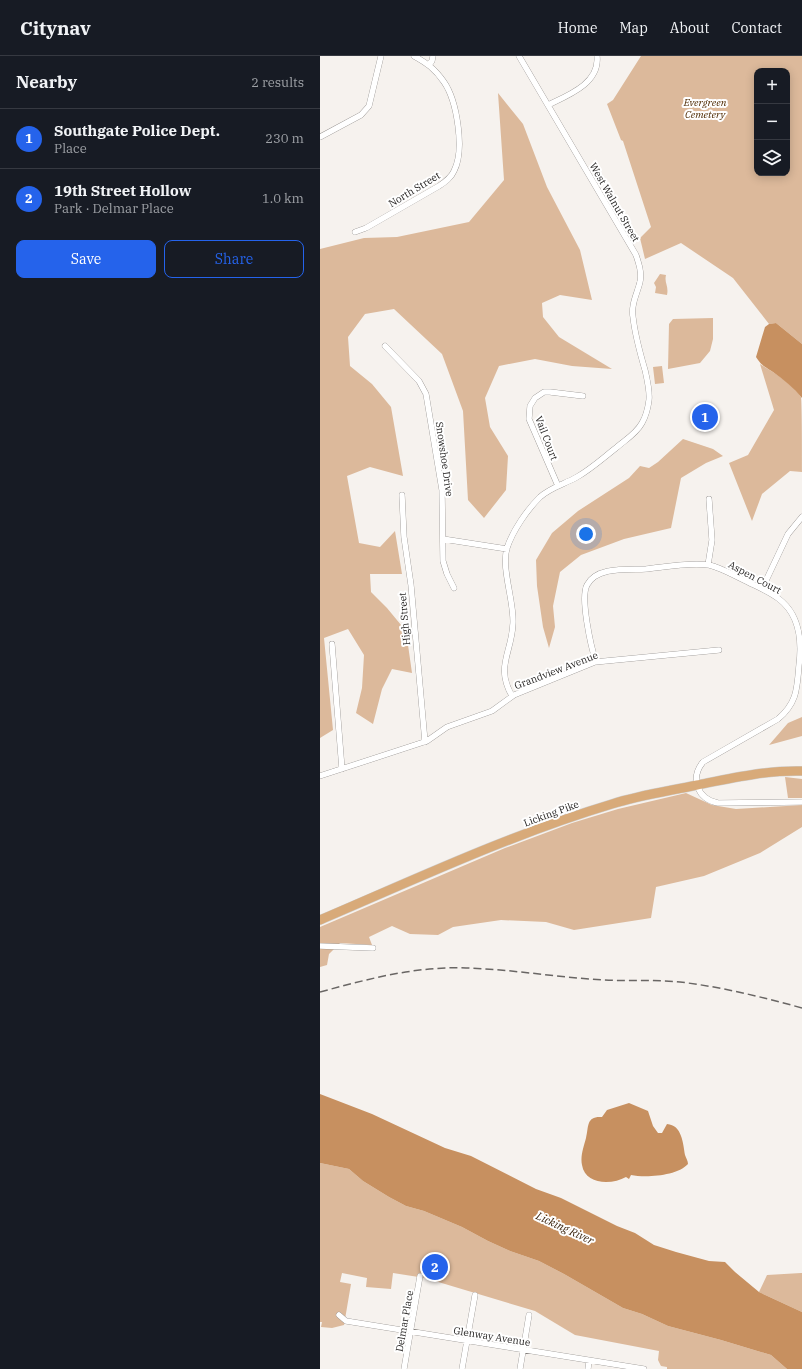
<!DOCTYPE html>
<meta charset="utf-8">
<style>
body{margin:0;font-family:"IBM Plex Serif",serif;background:#20242c;color:#f1f3f6}
.controls{position:absolute;right:12px;top:12px;display:grid;overflow:hidden;border-radius:8px;box-shadow:0 2px 10px #0003}
.controls button{width:36px;height:36px;display:grid;place-items:center;padding:0;border:0;border-bottom:1px solid #363941;background:#171b24;color:#f1f3f6;font:20px sans-serif}
.you{position:absolute;left:266px;top:478px;width:14px;height:14px;margin:-10px;border:3px solid #fff;border-radius:50%;background:#1a73e8;box-shadow:0 0 0 6px #1a73e833}
.badge{display:grid;place-items:center;width:26px;height:26px;border-radius:50%;background:#2563eb;color:#fff;font-size:13px;font-weight:700}
.pin{position:absolute;translate:-50% -50%;border:2px solid #fff;box-shadow:0 1px 4px #0006}
.list{margin:0;padding:0;list-style:none}
h2{display:flex;justify-content:space-between;align-items:center;height:52px;margin:0;padding:0 16px;font-size:17px}
h2 small{font-size:13px;font-weight:400;color:#9ea1a6}
.list li{display:grid;grid-template-columns:26px 1fr auto;gap:12px;align-items:center;box-sizing:border-box;height:60px;padding:0 16px;border-top:1px solid #363941}
.list b{display:block;font-size:15px;white-space:nowrap}
.list p{margin:0;font-size:13px;white-space:nowrap;color:#9ea1a6}
.list em{font-size:13px;font-style:normal;color:#9ea1a6}
.actions{display:flex;gap:8px;padding:12px 16px}
.actions a{flex:1;padding:9px 0;border:1px solid #2563eb;border-radius:8px;text-align:center;font-size:14px;color:#2563eb}
.actions .main{background:#2563eb;color:#fff}
.icon{flex:none;width:22px;height:22px;fill:none;stroke:currentColor;stroke-width:2;stroke-linecap:round;stroke-linejoin:round}
.map{position:relative;flex:none;width:482px;height:1313px;overflow:hidden}
header{display:flex;align-items:center;gap:24px;box-sizing:border-box;height:56px;padding:0 20px;background:#171b24;border-bottom:1px solid #363941}
header strong{font-size:19px}
nav{display:flex;gap:22px;margin-inline-start:auto;font-size:14px}
main{display:flex}
aside{flex:1;background:#171b24}
.map>svg:first-child{display:block}
</style>
<header>
<strong>Citynav</strong>
<nav><a>Home</a><a>Map</a><a>About</a><a>Contact</a></nav>
</header>
<main>
<aside>
<h2>Nearby<small>2 results</small></h2>
<ul class="list">
<li><span class="badge">1</span><div><b>Southgate Police Dept.</b><p>Place</p></div><em>230 m</em></li>
<li><span class="badge">2</span><div><b>19th Street Hollow</b><p>Park · Delmar Place</p></div><em>1.0 km</em></li>
</ul>
<div class="actions"><a class="main">Save</a><a>Share</a></div>
</aside>
<div class="map">
<svg width="482" height="1313" viewBox="0 0 482 1313">
<rect width="100%" height="100%" fill="#f6f2ee"/>
<path fill="#dcb99b" fill-rule="evenodd" d="M 321,0 L 482,0 L 482,288 L 456,267 L 449,268 L 413,222 L 361,187 L 325,203 L 320,182 L 331,171 L 303,85 L 301,84 L 287,48 L 293,44 ZM 437,15 L 467,15 L 467,117 L 437,117 Z
M 178,37 L 203,68 L 227,131 L 260,194 L 272,244 L 240,239 L 222,247 L 223,261 L 239,281 L 292,313 L 252,310 L 215,303 L 179,310 L 165,342 L 170,371 L 188,400 L 186,434 L 164,462 L 148,444 L 143,355 L 122,298 L 74,253 L 45,258 L 28,281 L 30,310 L 52,328 L 71,351 L 83,420 L 50,411 L 27,420 L 39,487 L 60,491 L 75,475 L 82,518 L 50,518 L 51,536 L 67,552 L 86,575 L 92,617 L 72,613 L 62,633 L 53,668 L 36,657 L 42,632 L 44,599 L 28,573 L 4,582 L 13,674 L 0,682 L 0,193 L 44,182 L 77,181 L 149,166 L 184,124 Z
M 340,218 L 346,219 C 344,227 349,230 347,239 L 335,237 L 336,231 L 334,227 Z
M 393,262 L 393,283 L 390,295 L 380,307 L 348,313 L 349,268 L 353,263 Z
M 440,308 C 453,316 473,328 481,341 C 482,347 482,405 482,416 L 470,415 L 442,438 L 432,465 L 409,407 L 428,399 L 454,354 Z
M 342,310 L 344,327 L 335,328 L 333,311 Z
M 363,383 L 393,393 L 403,400 L 386,407 L 361,422 L 351,472 L 304,483 L 261,499 L 240,516 L 233,550 L 235,571 L 229,592 L 223,571 L 217,530 L 216,504 L 232,477 L 258,455 L 309,422 L 320,410 L 329,412 L 338,406 Z
M 482,661 L 482,680 L 449,689 L 468,667 Z
M 465,721 L 482,723 L 482,742 L 468,742 Z
M 366,737 L 392,749 L 416,753 L 482,749 L 482,771 L 440,797 L 384,820 L 336,831 L 331,862 L 254,874 L 226,866 L 181,864 L 133,871 L 118,879 L 90,878 L 72,870 L 49,881 L 52,889 L 20,887 L 9,898 L 7,909 L 0,911 L 0,871 L 185,792 L 252,767 L 298,753 Z
M 0,1107 L 29,1113 L 43,1125 L 69,1141 L 86,1150 L 104,1155 L 142,1171 L 168,1185 L 190,1195 L 219,1205 L 244,1218 L 303,1252 L 322,1258 L 348,1270 L 401,1284 L 451,1299 L 467,1313 L 347,1313 L 347,1311 L 341,1310 L 338,1304 L 339,1295 L 255,1279 L 215,1255 L 105,1222 L 73,1217 L 71,1233 L 46,1231 L 47,1222 L 22,1217 L 20,1226 L 31,1228 L 24,1269 L 12,1272 L 1,1271 L 2,1266 L 0,1266 Z
M 481,1217 L 482,1217 L 482,1256 L 439,1236 L 447,1219 Z"/>
<path fill="#c79060" d="M 456,267 L 482,288 L 482,342 C 474,332 464,324 453,316 C 444,310 442,310 436,301 L 445,271 L 449,268 Z
M 0,1038 L 52,1058 L 125,1092 L 151,1100 L 216,1133 L 241,1142 L 297,1170 L 315,1177 L 334,1189 L 356,1196 L 389,1205 L 405,1206 L 415,1216 L 439,1236 L 482,1256 L 482,1313 L 467,1313 L 451,1299 L 401,1284 L 348,1270 L 322,1258 L 303,1252 L 244,1218 L 219,1205 L 190,1195 L 168,1185 L 142,1171 L 104,1155 L 86,1150 L 69,1141 L 43,1125 L 29,1113 L 0,1107 Z
M 309,1047 L 328,1055 L 333,1070 L 338,1077 L 342,1077 L 347,1068 C 362,1069 363,1087 365,1099 C 366,1102 368,1105 368,1108 C 357,1120 326,1122 311,1119 L 309,1123 L 306,1121 C 292,1129 265,1129 262,1109 C 260,1100 264,1090 266,1082 C 269,1070 266,1060 282,1061 L 287,1054 Z"/>
<g fill="none" stroke-linecap="round" stroke-linejoin="round">
<defs>
<path id="street" d="M 109,9 L 112,5 L 113,0
M 228,49 C 249,39 280,27 277,0
M 0,81 L 41,59 L 49,50 L 61,0
M 35,176 L 46,172 L 119,130 C 125,126 131,122 134,115 C 145,94 137,45 124,26 C 115,13 107,7 94,0
M 65,290 L 99,325 L 106,338 L 122,434 L 123,505 L 127,518 L 134,532
M 238,430 L 209,363 L 210,350 L 215,342 L 224,336 L 230,336 L 263,340
M 82,439 L 84,481 L 91,529 L 105,686
M 123,483 L 187,493
M 388,509 L 392,484 L 389,443
M 442,533 L 468,478 L 482,461
M 12,588 L 22,713
M 276,606 C 271,591 260,542 267,529 C 277,510 308,514 326,513 C 345,511 369,506 389,509 C 402,512 415,520 428,526 C 438,531 450,536 459,543 C 480,559 482,585 479,609 C 477,633 477,647 458,663 L 383,706 C 370,722 377,743 398,747 L 482,746
M 192,640 C 175,610 192,597 193,567 C 194,545 181,512 187,492 C 193,474 207,454 220,441 C 231,431 245,428 257,421 C 271,413 283,402 296,392 C 305,384 316,378 322,367 C 326,360 328,352 329,344 C 330,335 327,323 325,314 C 320,297 315,279 313,261 C 311,248 317,238 320,226 C 322,217 319,208 316,199 L 199,0
M 0,720 L 107,685 L 127,671 L 172,655 L 194,639 L 275,606 L 399,594
M 0,890 L 53,892
M 19,1259 L 26,1265 L 324,1313
M 84,1313 L 100,1220
M 142,1313 L 155,1239
M 200,1313 L 209,1259
M 268,1313 L 269,1305"/>
<path id="primary" d="M 0,864 C 96,823 192,778 292,748 C 320,739 349,735 377,729 C 412,722 447,714 482,715"/>
</defs>
<use href="#street" stroke="#837f7c" stroke-width="6"/>
<use href="#primary" stroke="#cfcfcf" stroke-width="10"/>
<use href="#street" stroke="#fff" stroke-width="5.5"/>
<use href="#primary" stroke="#d8aa79" stroke-width="9"/>
<path stroke="#696664" stroke-width="1.5" stroke-dasharray="8 4" stroke-linecap="butt" d="M 0,936 C 48,923 96,910 146,912 C 187,913 228,920 270,923 C 300,926 330,923 360,926 C 402,931 442,941 482,952"/>
</g>
<g text-anchor="middle" stroke-width="4" stroke-linejoin="round" paint-order="stroke">
<g font-size="10" font-style="italic" fill="#4e2a02" stroke="#fff">
<text x="385" y="50">Evergreen<tspan x="385" dy="12">Cemetery</tspan></text>
</g>
<g font-size="10" fill="#262423" stroke="#fff">
<text transform="translate(94 133) rotate(-31)" y="4">North Street</text>
<text transform="translate(295 146) rotate(60)" y="4">West Walnut Street</text>
<text transform="translate(227 382) rotate(69)" y="4">Vail Court</text>
<text transform="translate(125 403) rotate(82)" y="4">Snowshoe Drive</text>
<text transform="translate(435 521) rotate(28)" y="4">Aspen Court</text>
<text transform="translate(84 563) rotate(-95)" y="4">High Street</text>
<text transform="translate(236 614) rotate(-21)" y="4">Grandview Avenue</text>
<text transform="translate(231 757) rotate(-20)" y="4">Licking Pike</text>
<text transform="translate(84 1265) rotate(-80)" y="4">Delmar Place</text>
<text transform="translate(172 1280) rotate(9)" y="4">Glenway Avenue</text>
</g>
<g font-size="11" font-style="italic" fill="#3a230d" stroke="#fff">
<text transform="translate(245 1172) rotate(25)" y="4">Licking River</text>
</g>
</g>
</svg>
<div class="controls">
<button>+</button>
<button>−</button>
<button><svg class="icon" aria-label="layers" viewBox="0 0 24 24"><path d="M12 4l9 5-9 5-9-5zM3 14l9 5 9-5"/></svg></button>
</div>
<div class="you"></div>
<div class="pin badge" style="left:385px;top:361px">1</div>
<div class="pin badge" style="left:115px;top:1211px">2</div>
</div>
</main>
